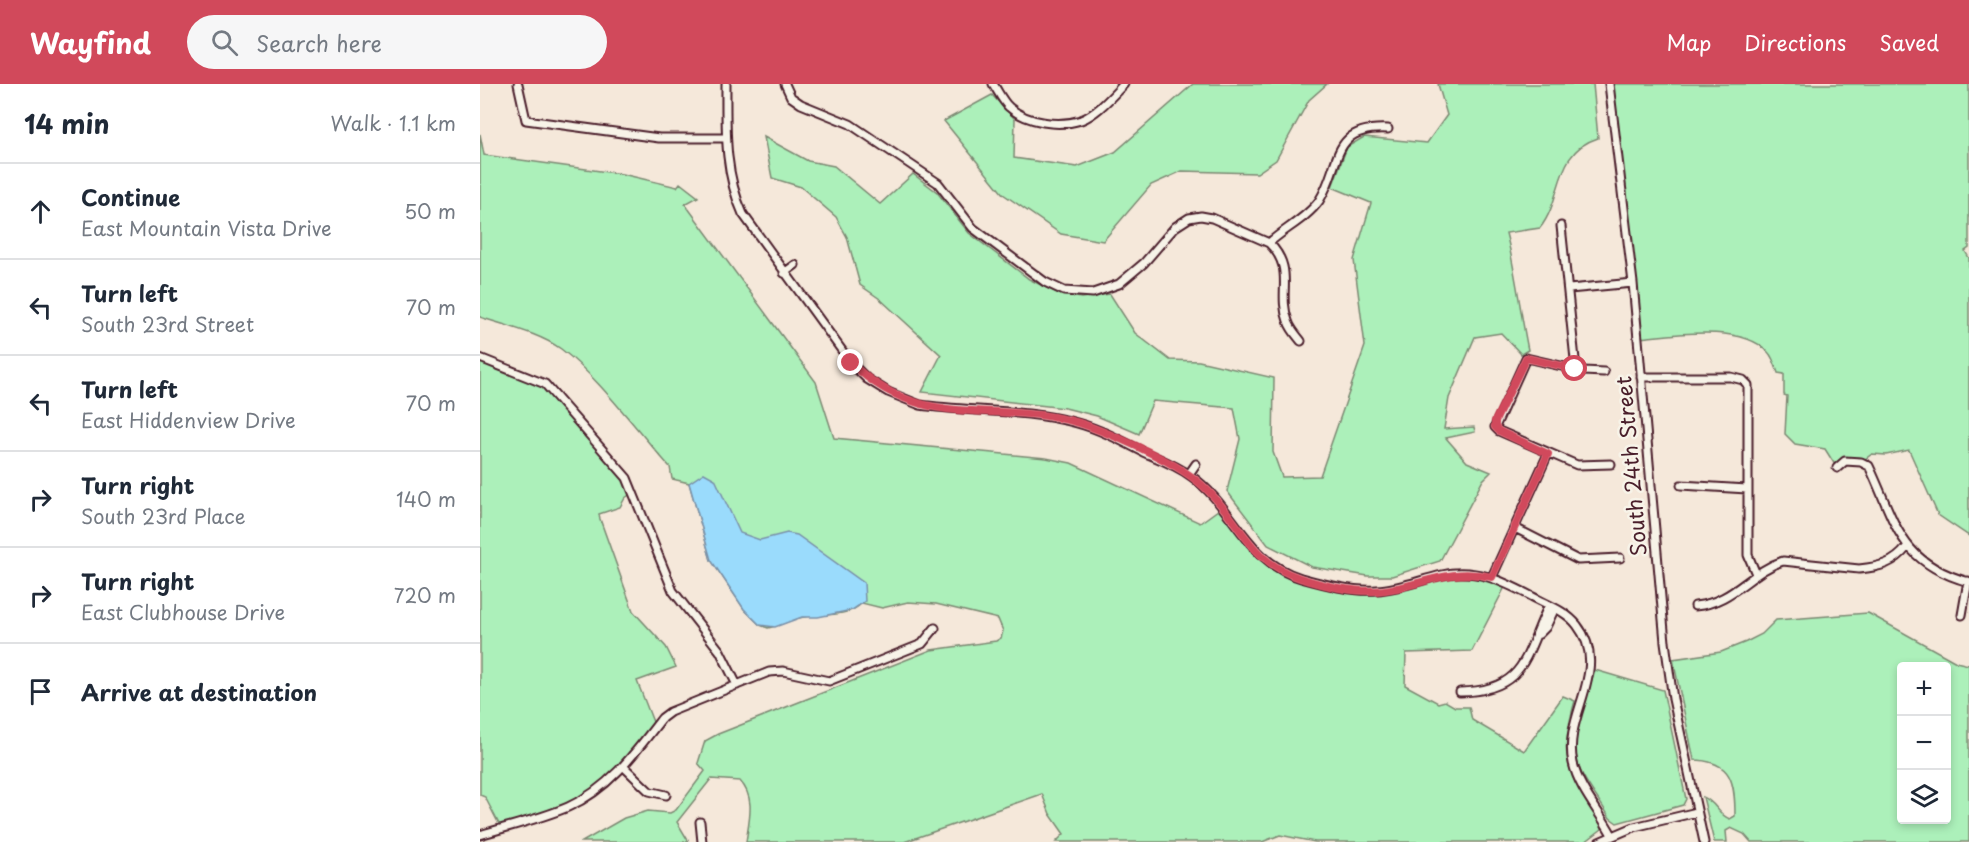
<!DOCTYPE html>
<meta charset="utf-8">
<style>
:root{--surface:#fff;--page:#f6f6f7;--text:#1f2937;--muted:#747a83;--line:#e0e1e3;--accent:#d1495b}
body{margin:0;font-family:"Playpen Sans",sans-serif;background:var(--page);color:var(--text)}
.controls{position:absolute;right:18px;bottom:18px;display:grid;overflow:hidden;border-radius:6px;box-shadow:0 3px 9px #0003}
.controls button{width:54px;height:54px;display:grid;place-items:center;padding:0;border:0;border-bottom:2px solid var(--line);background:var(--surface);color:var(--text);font:30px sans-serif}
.stop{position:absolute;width:18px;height:18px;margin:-14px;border:4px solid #d1495b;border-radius:50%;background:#fff}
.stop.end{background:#d1495b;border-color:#fff;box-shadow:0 2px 6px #0008}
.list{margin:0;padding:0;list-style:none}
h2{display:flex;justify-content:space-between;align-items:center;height:78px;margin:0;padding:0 24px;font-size:26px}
h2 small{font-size:20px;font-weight:400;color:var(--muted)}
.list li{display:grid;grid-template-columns:39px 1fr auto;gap:18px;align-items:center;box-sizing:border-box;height:96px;padding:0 24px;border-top:2px solid var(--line)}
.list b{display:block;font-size:22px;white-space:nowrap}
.list p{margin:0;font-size:20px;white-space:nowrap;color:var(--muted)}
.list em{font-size:20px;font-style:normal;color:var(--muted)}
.icon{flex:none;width:33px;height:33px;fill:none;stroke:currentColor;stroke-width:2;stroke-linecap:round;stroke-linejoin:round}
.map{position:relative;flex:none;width:1489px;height:758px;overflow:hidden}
header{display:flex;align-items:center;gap:36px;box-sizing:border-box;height:84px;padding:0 30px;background:var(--accent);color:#fff}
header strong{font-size:28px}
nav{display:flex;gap:33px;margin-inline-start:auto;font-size:21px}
.search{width:420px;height:54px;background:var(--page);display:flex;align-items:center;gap:15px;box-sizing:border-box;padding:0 21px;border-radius:33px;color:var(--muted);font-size:22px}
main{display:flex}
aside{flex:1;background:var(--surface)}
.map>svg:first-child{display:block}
.green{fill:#acf0ba;stroke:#7b8872;stroke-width:1.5;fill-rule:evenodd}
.water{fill:#9adbfc;stroke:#7a90a8;stroke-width:1.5}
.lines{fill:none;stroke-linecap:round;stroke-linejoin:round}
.minor-casing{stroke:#4a1f2b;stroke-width:11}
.minor{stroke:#f7f3e8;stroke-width:7}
.route{stroke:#d1495b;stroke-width:8}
.labels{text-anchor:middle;stroke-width:5;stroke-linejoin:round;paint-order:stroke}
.street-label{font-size:21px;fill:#4a1f2b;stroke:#f7f3e8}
</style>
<header>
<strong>Wayfind</strong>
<div class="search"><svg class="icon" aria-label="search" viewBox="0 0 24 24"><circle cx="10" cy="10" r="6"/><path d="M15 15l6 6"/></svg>Search here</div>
<nav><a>Map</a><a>Directions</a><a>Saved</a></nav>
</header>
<main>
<aside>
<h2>14 min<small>Walk · 1.1 km</small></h2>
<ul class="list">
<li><svg class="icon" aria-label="ahead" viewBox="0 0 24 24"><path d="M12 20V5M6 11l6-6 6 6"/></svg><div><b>Continue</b><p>East Mountain Vista Drive</p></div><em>50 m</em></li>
<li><svg class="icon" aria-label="left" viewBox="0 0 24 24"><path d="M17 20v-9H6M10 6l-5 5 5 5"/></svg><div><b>Turn left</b><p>South 23rd Street</p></div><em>70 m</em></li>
<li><svg class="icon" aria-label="left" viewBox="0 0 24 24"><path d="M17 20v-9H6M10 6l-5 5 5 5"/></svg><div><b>Turn left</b><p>East Hiddenview Drive</p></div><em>70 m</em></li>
<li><svg class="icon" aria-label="right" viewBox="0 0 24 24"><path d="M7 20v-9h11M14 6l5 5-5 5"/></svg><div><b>Turn right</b><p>South 23rd Place</p></div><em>140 m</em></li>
<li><svg class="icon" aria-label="right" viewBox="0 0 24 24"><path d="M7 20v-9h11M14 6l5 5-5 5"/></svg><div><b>Turn right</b><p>East Clubhouse Drive</p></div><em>720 m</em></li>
<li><svg class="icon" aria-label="arrive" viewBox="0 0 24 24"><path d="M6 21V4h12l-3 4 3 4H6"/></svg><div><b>Arrive at destination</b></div></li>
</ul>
</aside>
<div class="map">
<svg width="1489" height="758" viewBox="0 0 1489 758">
<rect width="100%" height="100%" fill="#f5e8da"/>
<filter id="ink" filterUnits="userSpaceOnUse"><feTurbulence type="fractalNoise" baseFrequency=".0167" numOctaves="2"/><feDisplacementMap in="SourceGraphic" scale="12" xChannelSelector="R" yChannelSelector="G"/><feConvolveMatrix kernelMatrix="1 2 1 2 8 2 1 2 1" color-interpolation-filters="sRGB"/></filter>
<g filter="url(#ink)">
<path class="green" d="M713 0H847L829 16 796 76 777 89 702 87 671 101 623 157 581 150 523 110 464 37 512 11 535 35 534 74 597 83 635 68Z
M958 0H1113L1118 54C1073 68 1084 114 1060 144L1026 149C1036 188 1040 227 1048 266L1041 270 1021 249 995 253 969 314 964 345 994 343 995 348 966 354 987 378 1011 388 1003 396 960 477 912 492H888L832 483 788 461 747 407 760 355 754 324 673 317 659 350 617 332 585 324 442 308 461 271 400 215 380 201 367 153 356 133 321 103 292 94 284 53 328 77 354 82 400 120 433 90 457 108 489 149 549 195 577 209 601 214 630 210 655 249 690 276 719 277 794 294 793 368 802 393 840 392 885 262 874 176 891 119 852 103 867 63 884 53 947 59 967 31Z
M1129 0H1489V164L1485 167 1489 174V452L1458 431 1429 366 1406 371 1392 370 1381 378 1365 377 1357 384 1345 365 1315 360 1305 350 1307 312 1304 311V290L1298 289C1296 283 1293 273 1288 268 1261 239 1193 251 1158 254Z
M0 50 4 71 142 90 197 103 200 99 218 113 205 120 336 298 354 354 566 374 591 379 720 439 738 426 758 445 776 469 821 494 894 507 986 489 1027 499 992 567 926 569 925 601 958 619 965 617 975 623H989L992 636 1044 667 1083 612 1095 617C1083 659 1081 679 1106 717 1112 726 1121 736 1122 745L1105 758H835L800 751 782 758H576L584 750 570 730 562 710 424 758H266C269 736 276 714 260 697L231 695 197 738 209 758H102L144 734 168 727 190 729 196 726 225 687 218 679 225 657 238 650 451 566 516 557 521 554 523 547 518 535 456 520 428 518 402 524 382 519C367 535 338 529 319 534 308 536 299 542 288 544L280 541 264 525 231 476 209 399 192 395 190 383C158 348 118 293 81 265 59 249 26 242 0 233Z
M0 274 59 296 147 394 154 408 145 414 140 423 119 430 120 435 153 527 186 563 196 583 157 597 175 643 149 676 99 718 21 744 5 713 0 711Z
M1388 529 1476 578 1489 581V758H1271L1264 750 1251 744 1246 747 1247 758H1234L1223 713C1236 718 1238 731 1250 735L1255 732C1255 698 1252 677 1214 676L1193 575 1241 568 1266 558 1282 550 1296 536ZM1422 582H1466V736H1422Z
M1115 586 1183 606 1206 715 1203 721 1137 739 1130 734C1121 719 1110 705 1102 690 1085 657 1105 618 1115 586Z"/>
<path class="water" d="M224 389 235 395 260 449 280 456 307 449 317 451 384 499 385 517 372 526 338 533H322L295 543 280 541 264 525 231 476 209 399Z"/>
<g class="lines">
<defs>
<path id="minor" d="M38 0 46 36 179 54H246
M246 0C246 46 244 88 263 130L371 279 387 295 408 308 440 321C491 328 547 325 597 339 620 345 642 357 663 368 679 375 696 381 711 392 754 422 766 478 821 494 843 500 873 508 897 506 919 505 940 496 962 491 996 483 1024 498 1053 513 1068 521 1086 527 1097 541 1132 586 1082 631 1093 679 1099 705 1120 728 1132 751
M305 0 311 13 321 20 370 40 458 99 493 144 565 198 584 207 613 209 639 200 664 179 695 143 709 134 721 132 732 134 789 159
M513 0C518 7 523 18 529 23 547 39 579 43 601 36 617 30 632 12 644 0
M1129 0 1153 199 1185 558 1193 615 1224 758
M1081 142 1096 285
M304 189 315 181
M1089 205 1153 199
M821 257C816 251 810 244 808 237 797 207 816 186 789 159 804 145 827 134 839 117 862 81 849 42 908 45
M0 274 65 300 147 394 193 507 240 567 257 601
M1124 288 1103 287 1046 274 1015 343 1019 347 1097 381 1131 380
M1161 293H1251L1263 296 1268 301V471L1276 490
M1357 384 1365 377 1381 378 1389 382C1416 439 1419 479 1489 498
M709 390 716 380
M1201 401 1267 405
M1035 444 1098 476 1140 474
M1012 493 1068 370
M1215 522C1253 519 1269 488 1303 477L1379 485C1399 483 1414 480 1427 463
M1482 531 1488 497
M1059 550 1066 543 1075 524
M980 608C1047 607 1045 570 1069 521
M143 682 169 707 186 711
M220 738 222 758
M0 751C29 742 60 735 88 723 129 705 156 668 182 634L190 628 289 588 303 587 349 597 442 560 455 544
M1119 758 1154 743 1217 728"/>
</defs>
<use href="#minor" class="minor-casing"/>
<use href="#minor" class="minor"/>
</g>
</g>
<g class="lines" filter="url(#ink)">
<path class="route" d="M371 279C446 353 525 311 611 343 643 355 698 379 723 402 760 434 767 477 820 494 842 501 873 508 896 507 940 504 964 483 1012 493L1068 370 1019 347 1015 343V337L1046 274 1095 285"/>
</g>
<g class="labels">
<g class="street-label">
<text transform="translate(1152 382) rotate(-95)" y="7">South 24th Street</text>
</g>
</g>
</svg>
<div class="controls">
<button>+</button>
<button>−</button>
<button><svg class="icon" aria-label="layers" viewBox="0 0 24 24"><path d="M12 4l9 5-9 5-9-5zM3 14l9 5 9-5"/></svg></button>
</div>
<div class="stop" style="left:1095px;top:285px"></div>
<div class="stop end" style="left:371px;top:279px"></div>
</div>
</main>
